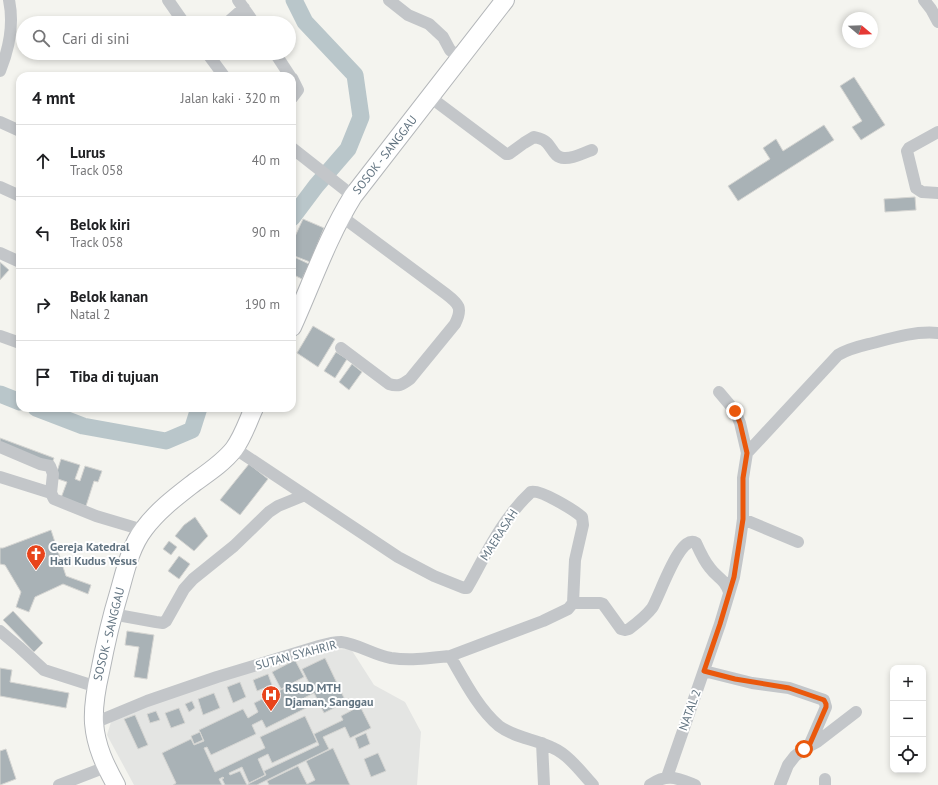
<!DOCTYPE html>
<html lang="id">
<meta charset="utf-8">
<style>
:root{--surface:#fff;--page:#f2f2f2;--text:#202124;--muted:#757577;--line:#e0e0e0}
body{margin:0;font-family:"PT Sans",sans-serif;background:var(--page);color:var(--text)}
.controls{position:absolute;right:12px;bottom:12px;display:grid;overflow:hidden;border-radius:8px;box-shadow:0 2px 6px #0003}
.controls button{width:36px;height:36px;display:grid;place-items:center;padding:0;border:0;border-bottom:1px solid var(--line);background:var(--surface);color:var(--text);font:20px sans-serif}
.compass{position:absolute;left:842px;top:12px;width:36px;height:36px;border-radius:50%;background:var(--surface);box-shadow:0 2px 6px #0003;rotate:109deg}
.stop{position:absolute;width:12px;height:12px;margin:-9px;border:3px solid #ea580c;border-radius:50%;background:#fff}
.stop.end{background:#ea580c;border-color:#fff;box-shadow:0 1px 4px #0008}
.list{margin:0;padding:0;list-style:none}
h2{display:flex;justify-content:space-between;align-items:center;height:52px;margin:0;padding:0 16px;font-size:17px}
h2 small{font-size:13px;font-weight:400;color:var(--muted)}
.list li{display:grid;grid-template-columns:26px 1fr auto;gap:12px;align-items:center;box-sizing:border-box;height:72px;padding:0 16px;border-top:1px solid var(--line)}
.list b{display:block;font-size:15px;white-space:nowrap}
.list p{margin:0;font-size:13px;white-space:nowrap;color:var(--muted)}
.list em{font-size:13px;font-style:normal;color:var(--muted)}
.icon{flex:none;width:22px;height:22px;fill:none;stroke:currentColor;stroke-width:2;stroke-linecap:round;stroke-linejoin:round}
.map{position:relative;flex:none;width:938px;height:785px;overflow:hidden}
.search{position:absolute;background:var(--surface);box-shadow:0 2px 6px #0003;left:16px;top:16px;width:280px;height:44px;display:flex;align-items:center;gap:10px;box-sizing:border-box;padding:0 14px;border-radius:22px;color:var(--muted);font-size:15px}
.panel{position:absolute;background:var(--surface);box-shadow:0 2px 6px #0003;left:16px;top:72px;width:280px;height:340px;border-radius:12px}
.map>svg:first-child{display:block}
.built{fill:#e4e5e3}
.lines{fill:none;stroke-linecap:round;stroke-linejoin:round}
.river{stroke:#b9c6ca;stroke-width:17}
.building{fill:#a9b2b6;stroke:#d5d5d2}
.highway-casing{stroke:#b3b6b9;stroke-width:20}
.minor{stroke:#c3c6c9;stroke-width:12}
.highway{stroke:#fff;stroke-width:18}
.route{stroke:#ea580c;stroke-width:5}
.labels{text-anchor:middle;stroke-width:4;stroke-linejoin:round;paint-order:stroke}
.street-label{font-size:12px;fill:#627481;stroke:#fff}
.poi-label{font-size:12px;font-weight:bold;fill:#627481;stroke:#fff;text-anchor:start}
</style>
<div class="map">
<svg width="938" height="785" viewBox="0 0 938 785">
<rect width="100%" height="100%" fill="#f4f4ef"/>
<path class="built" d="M351 649 374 685 405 702 421 732 417 785H134L107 735 111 722 158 699 322 650Z"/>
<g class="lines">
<path class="river" d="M292 218 316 186 348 149 361 117 355 75 305 22 294 0
M0 394 20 402
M36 408 83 426 166 441 192 430 199 408"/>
</g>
<path class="building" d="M854 77 885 125 861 140 852 127 862 121 840 86Z
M824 125 834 140 738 201 728 186 770 159 763 148 776 139 783 151Z
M915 197 916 210 885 212 884 199Z
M303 219 324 228 310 262 292 255V243Z
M292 256 309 264 302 279 292 274Z
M0 262 9 270 0 280Z
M313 326 335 339 318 367 297 353Z
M336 352 347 359 335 378 324 371Z
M352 364 362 372 349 390 339 382Z
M0 438 54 458 51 466 0 447Z
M61 459 80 465 75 479 80 481 85 466 102 471 98 482 94 481 86 506 61 498 67 482 55 478Z
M249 464 268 479 240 515 220 500Z
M195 517 208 536 194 551 175 536 184 525Z
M51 530 66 576 91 585 88 594 63 584 35 597 29 612 16 607 21 592 5 565 0 564V548H3Z
M169 541 177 547 171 555 163 549Z
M179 556 190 564 179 579 168 571Z
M13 611 43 643 34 652 3 620Z
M127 631 154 635 147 679 134 677 139 647 125 645Z
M325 658 346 702 324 713 314 693 304 698 308 707 266 728 262 720 252 725 256 734 211 755 207 747 204 748 215 772 265 748 260 737 305 716 317 742 272 763 268 754 258 759 265 775 249 783 242 767 229 773 230 775 240 771 247 785H225L222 779 224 778 223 777 219 779 222 785H173L176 783 162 753 191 739 194 745 204 741 199 730 243 709 248 718 258 712 254 703 297 682 301 691 311 687 302 669Z
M295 660 304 677 281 689 272 672Z
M0 668 12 670 10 682 69 693 66 708 0 696Z
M268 674 272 685 257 691 253 680Z
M240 682 246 697 233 703 227 687Z
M214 693 220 708 203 715 198 699Z
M192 701 195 708 189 712 185 704Z
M360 706 371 728 350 738 345 727 323 737 329 749 257 785H248V784L266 775 264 771 319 745 314 734 343 720 341 716Z
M179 708 185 723 171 728 165 713Z
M156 711 160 720 150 723 147 714Z
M135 715 148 745 138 749 124 719Z
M200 732 203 740 194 744 191 736Z
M366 733 370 744 359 749 355 738Z
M333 748 350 785H269L267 781 298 766 307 784 315 780 306 761Z
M6 749 16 779 0 785V751Z
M378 753 386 771 371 777 364 759Z"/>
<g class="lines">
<defs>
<path id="highway" d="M292 327C312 283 327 238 353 196L505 0
M116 785C105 765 96 747 94 723 93 706 96 689 100 672 105 646 111 619 119 593 125 572 130 547 144 529 158 510 177 496 195 482 209 472 224 462 234 449 243 437 248 421 254 408"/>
</defs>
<use href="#highway" class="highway-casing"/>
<path class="minor" d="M168 0 184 23
M238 0 254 23
M389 0 408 15 429 24 443 37 450 50 460 58
M924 0 931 9 938 22
M227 23 244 8
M207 53 224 76
M275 53 290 76
M0 71C9 49 14 24 9 0
M292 78 298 90 292 98
M430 97 506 154H509L524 143 534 137C538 138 543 139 546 142 552 147 554 158 564 158 573 159 583 153 592 150
M0 122 20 131
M938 132 909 148 907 151 916 188 922 192 938 193
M292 148 353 196
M0 187 20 196
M341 216 446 294C459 304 463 308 455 324L410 379C402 385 398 387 389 384L341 348
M0 253 20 262
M0 336 20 343
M0 447 40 464 50 466 53 474 51 493 54 499 96 516 143 530
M234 448 398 557 434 576 464 588H467L471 581C488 550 504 517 531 492 540 489 574 510 582 517L583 525 575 560 573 603 568 609 543 621 450 656
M747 453 838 355C850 348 861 346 873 343 895 337 916 331 938 333
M0 477 51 493
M743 519 798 542
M573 603H600L603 604 621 629 625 630 629 629C637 623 646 616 652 608 659 598 680 532 696 543 700 552 704 561 710 568 718 579 724 578 729 592
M112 614 156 622 163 623 166 621 184 589 193 579 234 546 269 512 278 506 305 495
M0 631 19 647 44 670 97 687
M704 671 752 683 789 688 824 700 826 707 809 746
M94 723 147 701 217 677 319 646C326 644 333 642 341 642 358 644 374 655 391 658 411 661 431 658 450 656 464 680 478 708 499 726 515 738 536 739 553 748 569 755 581 772 593 785
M542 743 544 785
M667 777 720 624 734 577 740 541 743 519V478L747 453 740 423 735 411 719 392
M825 779V785
M59 785 106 767
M650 785C667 773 677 778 695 785
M780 785 788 765 795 756 804 749 817 742 856 712"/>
<use href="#highway" class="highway"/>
</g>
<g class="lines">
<path class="route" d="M735 411 740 423 747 453 743 478V519L734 577 720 624 704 671 735 679 789 688 824 700 826 704V707L809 746 804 749"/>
</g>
<defs>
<symbol id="church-pin" viewBox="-11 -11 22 30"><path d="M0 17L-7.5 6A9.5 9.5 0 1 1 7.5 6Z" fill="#e8441b" stroke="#fff"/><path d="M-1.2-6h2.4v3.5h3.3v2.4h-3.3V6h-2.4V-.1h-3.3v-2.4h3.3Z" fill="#fff"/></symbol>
<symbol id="hospital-pin" viewBox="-11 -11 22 30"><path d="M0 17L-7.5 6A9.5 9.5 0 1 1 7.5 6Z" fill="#e8441b" stroke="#fff"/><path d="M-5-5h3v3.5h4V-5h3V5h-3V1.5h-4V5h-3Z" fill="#fff"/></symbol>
</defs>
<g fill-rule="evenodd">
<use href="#church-pin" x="25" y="543" width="22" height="30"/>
<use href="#hospital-pin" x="260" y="684" width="22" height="30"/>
</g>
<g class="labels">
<g class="street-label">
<text transform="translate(385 155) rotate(-52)" y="4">SOSOK - SANGGAU</text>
<text transform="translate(499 535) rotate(-57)" y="4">MAERASAH</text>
<text transform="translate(109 634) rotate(-76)" y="4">SOSOK - SANGGAU</text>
<text transform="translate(296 655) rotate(-15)" y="4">SUTAN SYAHRIR</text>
<text transform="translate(690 710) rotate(-70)" y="4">NATAL 2</text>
</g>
<g class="poi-label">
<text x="50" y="551">Gereja Katedral<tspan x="50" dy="14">Hati Kudus Yesus</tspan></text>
<text x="285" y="692">RSUD MTH<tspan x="285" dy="14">Djaman, Sanggau</tspan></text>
</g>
</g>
</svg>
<div class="controls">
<button>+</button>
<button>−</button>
<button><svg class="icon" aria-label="locate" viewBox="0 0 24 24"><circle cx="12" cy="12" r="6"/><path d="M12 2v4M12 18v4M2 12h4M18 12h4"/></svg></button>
</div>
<svg class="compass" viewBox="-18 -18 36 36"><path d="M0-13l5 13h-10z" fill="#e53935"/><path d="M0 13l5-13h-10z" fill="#757577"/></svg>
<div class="stop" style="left:804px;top:749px"></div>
<div class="stop end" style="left:735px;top:411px"></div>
<div class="search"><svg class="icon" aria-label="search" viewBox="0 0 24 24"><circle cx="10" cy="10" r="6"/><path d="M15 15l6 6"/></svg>Cari di sini</div>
<section class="panel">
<h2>4 mnt<small>Jalan kaki · 320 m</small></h2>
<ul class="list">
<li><svg class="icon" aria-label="ahead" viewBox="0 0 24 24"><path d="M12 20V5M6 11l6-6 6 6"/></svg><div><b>Lurus</b><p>Track 058</p></div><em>40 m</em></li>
<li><svg class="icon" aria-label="left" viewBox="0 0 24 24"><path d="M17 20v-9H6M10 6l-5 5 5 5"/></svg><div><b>Belok kiri</b><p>Track 058</p></div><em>90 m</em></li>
<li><svg class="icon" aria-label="right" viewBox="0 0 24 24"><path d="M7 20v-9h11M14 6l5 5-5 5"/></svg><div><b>Belok kanan</b><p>Natal 2</p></div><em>190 m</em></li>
<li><svg class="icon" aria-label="arrive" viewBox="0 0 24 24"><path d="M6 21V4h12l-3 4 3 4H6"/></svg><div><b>Tiba di tujuan</b></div></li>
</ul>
</section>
</div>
